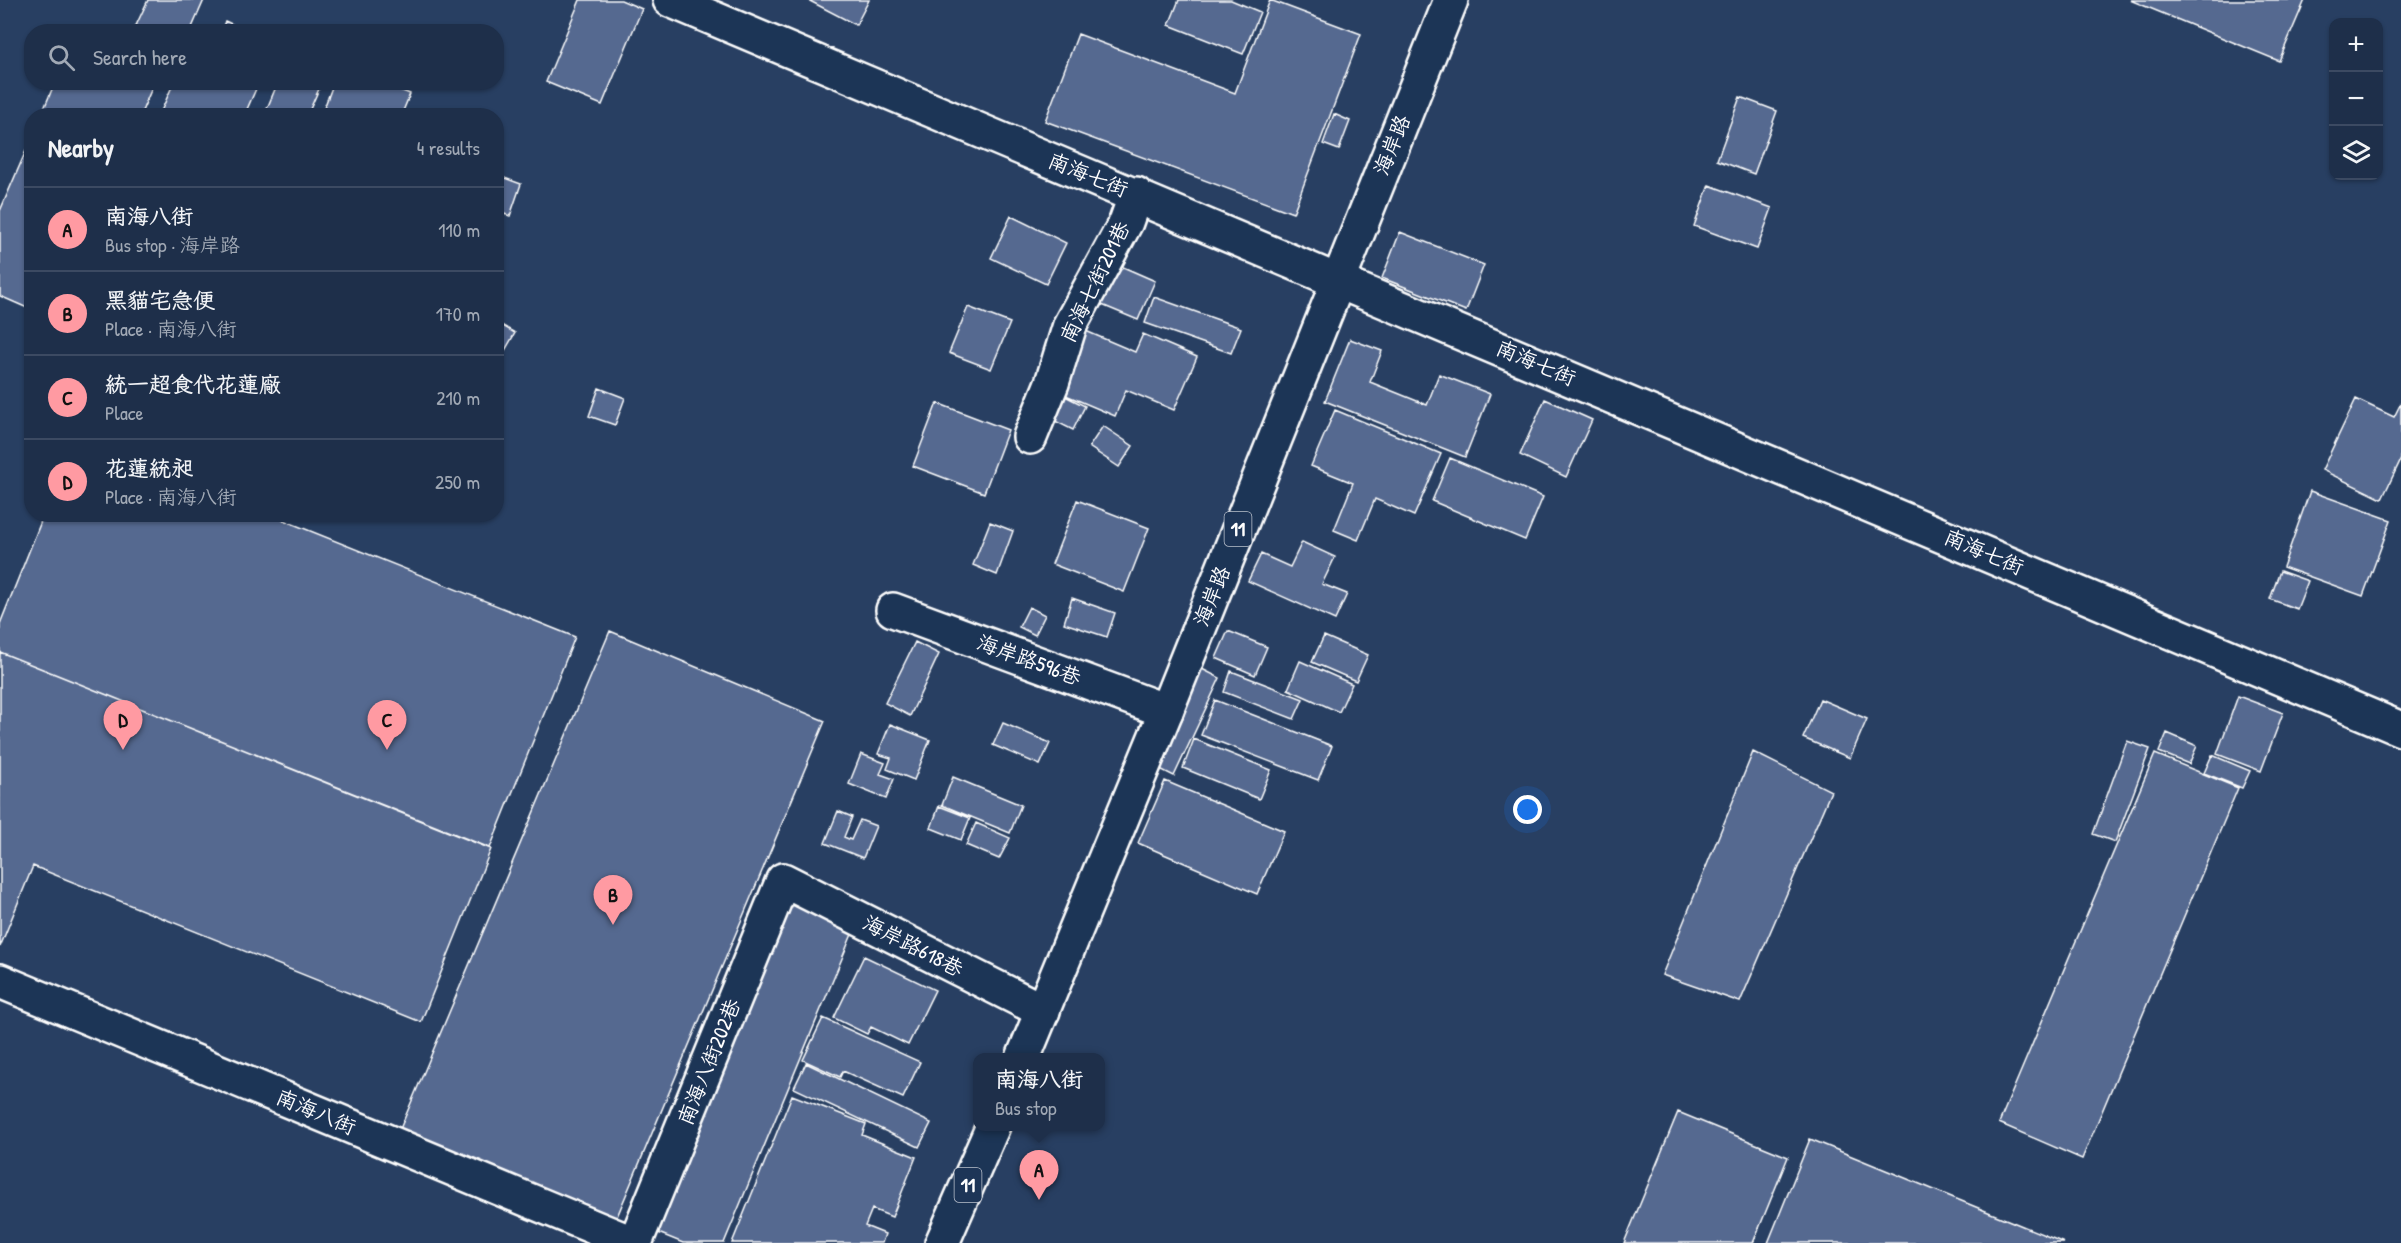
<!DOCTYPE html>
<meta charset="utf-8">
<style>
:root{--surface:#1e2f4a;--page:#2b3b54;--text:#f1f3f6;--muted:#a1a9b5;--line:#3c4a62;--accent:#ff9aa2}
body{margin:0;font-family:"Patrick Hand","LXGW WenKai TC",sans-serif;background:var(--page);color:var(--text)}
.controls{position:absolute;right:18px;top:18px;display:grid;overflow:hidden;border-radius:12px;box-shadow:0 2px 4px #0004}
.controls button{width:54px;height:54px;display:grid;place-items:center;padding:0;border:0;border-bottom:2px solid var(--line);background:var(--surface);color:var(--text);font:30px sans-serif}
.you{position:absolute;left:1528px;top:810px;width:21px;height:21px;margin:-15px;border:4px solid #fff;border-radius:50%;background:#1a73e8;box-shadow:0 0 0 9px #1a73e833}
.badge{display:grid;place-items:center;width:39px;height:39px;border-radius:50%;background:var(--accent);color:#111;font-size:20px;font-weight:700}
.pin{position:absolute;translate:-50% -50px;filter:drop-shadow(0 2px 3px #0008)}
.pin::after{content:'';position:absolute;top:32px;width:21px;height:18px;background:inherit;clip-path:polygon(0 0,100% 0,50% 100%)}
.popup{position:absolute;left:973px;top:1053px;width:132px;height:78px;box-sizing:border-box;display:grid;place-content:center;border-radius:12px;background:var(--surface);filter:drop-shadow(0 2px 4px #0005);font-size:20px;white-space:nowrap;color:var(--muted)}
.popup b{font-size:22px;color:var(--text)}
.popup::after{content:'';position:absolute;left:50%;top:100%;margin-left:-12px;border:12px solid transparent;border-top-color:var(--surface)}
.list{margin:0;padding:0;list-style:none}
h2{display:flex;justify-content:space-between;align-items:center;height:78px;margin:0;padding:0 24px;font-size:26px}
h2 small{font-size:20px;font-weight:400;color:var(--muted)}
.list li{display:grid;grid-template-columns:39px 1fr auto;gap:18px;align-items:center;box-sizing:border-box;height:84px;padding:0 24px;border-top:2px solid var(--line)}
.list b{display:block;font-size:22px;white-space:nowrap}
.list p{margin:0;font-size:20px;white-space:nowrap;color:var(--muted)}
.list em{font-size:20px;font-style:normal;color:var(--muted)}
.icon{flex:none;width:33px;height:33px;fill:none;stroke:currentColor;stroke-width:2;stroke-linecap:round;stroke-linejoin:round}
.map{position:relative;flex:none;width:2401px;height:1243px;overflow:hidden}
.search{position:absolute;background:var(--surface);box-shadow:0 2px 4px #0004;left:24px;top:24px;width:480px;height:66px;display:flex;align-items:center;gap:15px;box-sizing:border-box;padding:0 21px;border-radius:24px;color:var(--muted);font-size:22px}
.panel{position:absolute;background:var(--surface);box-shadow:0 2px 4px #0004;left:24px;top:108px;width:480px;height:414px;border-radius:24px}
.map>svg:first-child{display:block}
.building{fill:#556990;stroke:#fff;stroke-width:1.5}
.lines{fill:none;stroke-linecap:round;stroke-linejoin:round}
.minor-casing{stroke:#fff;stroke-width:38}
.major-casing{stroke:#fff;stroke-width:38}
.minor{stroke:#1d3557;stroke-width:33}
.major{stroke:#1d3557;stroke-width:33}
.labels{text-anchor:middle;stroke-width:5;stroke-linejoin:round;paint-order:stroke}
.shield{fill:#1d3557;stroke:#bbc2cd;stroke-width:1.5}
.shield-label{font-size:20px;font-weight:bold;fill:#fff}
.street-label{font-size:21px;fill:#fff;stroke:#1d3557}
</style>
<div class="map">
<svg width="2401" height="1243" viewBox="0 0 2401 1243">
<rect width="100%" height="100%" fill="#283f62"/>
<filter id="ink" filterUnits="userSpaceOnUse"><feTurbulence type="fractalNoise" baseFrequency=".0167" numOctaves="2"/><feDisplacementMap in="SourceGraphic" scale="12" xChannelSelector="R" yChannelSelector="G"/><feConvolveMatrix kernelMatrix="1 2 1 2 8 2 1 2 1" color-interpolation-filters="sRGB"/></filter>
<g filter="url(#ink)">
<path class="building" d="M148 0H204L190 32H133Z
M580 0H621L642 9 602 105 546 82Z
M808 0H869L856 25Z
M1179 0H1231L1260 12 1243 54 1169 25Z
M1270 0 1361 34 1293 213 1045 121 1078 34 1235 93Z
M2130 0H2305L2279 61Z
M225 21 249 32H221Z
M55 82H154V83L140 116H41Z
M174 82H259L244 116H159Z
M278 82H322L307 116H264Z
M334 82H380L410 94 401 116H321Z
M1740 97 1777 111 1754 174 1717 160Z
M1334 114 1350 121 1339 150 1323 144Z
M32 137V310L0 296V211Z
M496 175 521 184 510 216 496 211Z
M1709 185 1772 208 1757 249 1694 226Z
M1011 216 1066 243 1046 284 991 258Z
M1400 232 1484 265 1466 311 1382 278Z
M1107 260 1155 281 1138 320 1090 300Z
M1154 297 1241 328 1231 353 1145 323Z
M968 307 1010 323 991 369 949 353Z
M496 322 515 333 500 359 496 357Z
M1081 329 1135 352 1143 334 1197 357 1174 410 1126 390 1115 416 1054 390Z
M1350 339 1382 351 1370 382 1427 405 1439 374 1490 394 1465 457 1325 401Z
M599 388 625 398 615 425 589 416Z
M1057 392 1085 406 1073 430 1045 416Z
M1545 399 1592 420 1566 477 1520 455Z
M2356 399 2394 417 2401 403V459L2382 499 2322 470Z
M937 403 1008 430 984 493 913 466Z
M1335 410 1441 454 1414 516 1375 499 1358 540 1334 530 1353 483 1311 466Z
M1103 426 1133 446 1119 467 1089 447Z
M1450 458 1543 497 1525 540 1432 501Z
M2310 491 2391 520 2363 596 2283 567Z
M1077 500 1149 528 1124 592 1052 564Z
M44 514H268L575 637 490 848 0 652V624Z
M990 522 1013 531 997 575 973 565Z
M1302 542 1335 557 1322 584 1347 594 1335 620 1248 581 1261 554 1290 567Z
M2280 571 2308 581 2297 609 2270 599Z
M1072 598 1115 613 1107 637 1064 623Z
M1029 607 1045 615 1035 635 1019 627Z
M610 631 825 721 616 1219 400 1129Z
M1228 631 1267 647 1255 675 1216 658Z
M1324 636 1368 655 1356 681 1312 662Z
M915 642 939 654 910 716 885 703Z
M0 652 491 849 421 1022 33 866 0 947Z
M1300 661 1352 684 1339 712 1288 689Z
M1202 669 1220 678 1174 776 1156 767Z
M1231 671 1303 699 1294 719 1224 692Z
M2238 696 2283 713 2261 771 2217 754Z
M1820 699 1867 719 1850 758 1803 738Z
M1215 700 1332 746 1318 780 1201 735Z
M1003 723 1050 743 1040 765 993 745Z
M890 724 930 740 914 780 887 769 891 758 878 754Z
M2167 733 2197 746 2189 764 2159 752Z
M1194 739 1271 770 1259 799 1183 768Z
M2127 741 2150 749 2115 842 2093 834Z
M1753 752 1831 791 1740 1002 1662 975Z
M861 754 885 763 880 774 894 779 886 799 849 784Z
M2155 754 2238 788 2082 1159 1999 1123Z
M2212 755 2250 771 2242 788 2204 773Z
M953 777 1021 805 1010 833 942 805Z
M1165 781 1284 831 1257 894 1138 843Z
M939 806 970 818 961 840 931 828Z
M838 811 852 817 844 837 851 840 860 820 876 826 863 858 825 843Z
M976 823 1010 838 999 859 966 845Z
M788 900 855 927 724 1243H683L651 1230Z
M864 956 935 990 908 1045 871 1027 867 1034 834 1018Z
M823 1018 920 1062 903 1098 843 1071 840 1077 803 1060Z
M806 1063 931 1123 919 1147 794 1088Z
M792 1095 866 1124 862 1135 916 1157 892 1217 872 1209 865 1226 885 1234 882 1243H732Z
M1678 1112 1788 1157 1753 1243H1624Z
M1810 1139 2064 1243H1768Z"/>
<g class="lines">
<defs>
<path id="minor" d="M670 0 2401 729
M1030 437 1052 383 1070 325 1126 222 1136 194
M893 610 1166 711
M0 981 632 1243
M635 1243 783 880 1043 1011"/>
<path id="major" d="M1023 1058 1166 711 1451 0
M942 1243 993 1126"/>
</defs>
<use href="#minor" class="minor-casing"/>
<use href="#major" class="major-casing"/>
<use href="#minor" class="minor"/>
<use href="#major" class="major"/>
</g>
</g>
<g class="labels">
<g class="shield">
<rect x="1224.5" y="512" width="27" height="34" rx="4.5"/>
<rect x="954.5" y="1168" width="27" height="34" rx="4.5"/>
</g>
<g class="shield-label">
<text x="1238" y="536">11</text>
<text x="968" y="1192">11</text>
</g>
<g class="street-label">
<text transform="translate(1392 145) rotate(-68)" y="7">海岸路</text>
<text transform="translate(1088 175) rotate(22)" y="7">南海七街</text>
<text transform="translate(1095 282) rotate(-64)" y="7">南海七街201巷</text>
<text transform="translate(1536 363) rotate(23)" y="7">南海七街</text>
<text transform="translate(1984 552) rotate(23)" y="7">南海七街</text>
<text transform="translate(1212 596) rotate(-68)" y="7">海岸路</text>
<text transform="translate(1029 660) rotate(20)" y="7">海岸路596巷</text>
<text transform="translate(913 946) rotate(27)" y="7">海岸路618巷</text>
<text transform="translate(709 1062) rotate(-68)" y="7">南海八街202巷</text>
<text transform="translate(316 1112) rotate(23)" y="7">南海八街</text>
</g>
</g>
</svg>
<div class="controls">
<button>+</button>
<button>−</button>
<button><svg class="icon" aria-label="layers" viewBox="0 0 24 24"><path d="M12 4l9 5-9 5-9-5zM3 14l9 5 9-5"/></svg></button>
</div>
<div class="you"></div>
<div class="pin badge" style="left:1039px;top:1200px">A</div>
<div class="popup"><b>南海八街</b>Bus stop</div>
<div class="pin badge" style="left:613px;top:925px">B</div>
<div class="pin badge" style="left:387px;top:750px">C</div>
<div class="pin badge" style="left:123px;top:750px">D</div>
<div class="search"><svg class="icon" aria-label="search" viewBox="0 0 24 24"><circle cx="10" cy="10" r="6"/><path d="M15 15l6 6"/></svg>Search here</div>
<section class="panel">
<h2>Nearby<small>4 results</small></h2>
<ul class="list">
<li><span class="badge">A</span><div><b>南海八街</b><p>Bus stop · 海岸路</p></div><em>110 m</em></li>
<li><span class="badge">B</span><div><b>黑貓宅急便</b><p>Place · 南海八街</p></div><em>170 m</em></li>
<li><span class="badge">C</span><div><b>統一超食代花蓮廠</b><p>Place</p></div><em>210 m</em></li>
<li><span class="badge">D</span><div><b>花蓮統昶</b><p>Place · 南海八街</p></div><em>250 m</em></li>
</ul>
</section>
</div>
